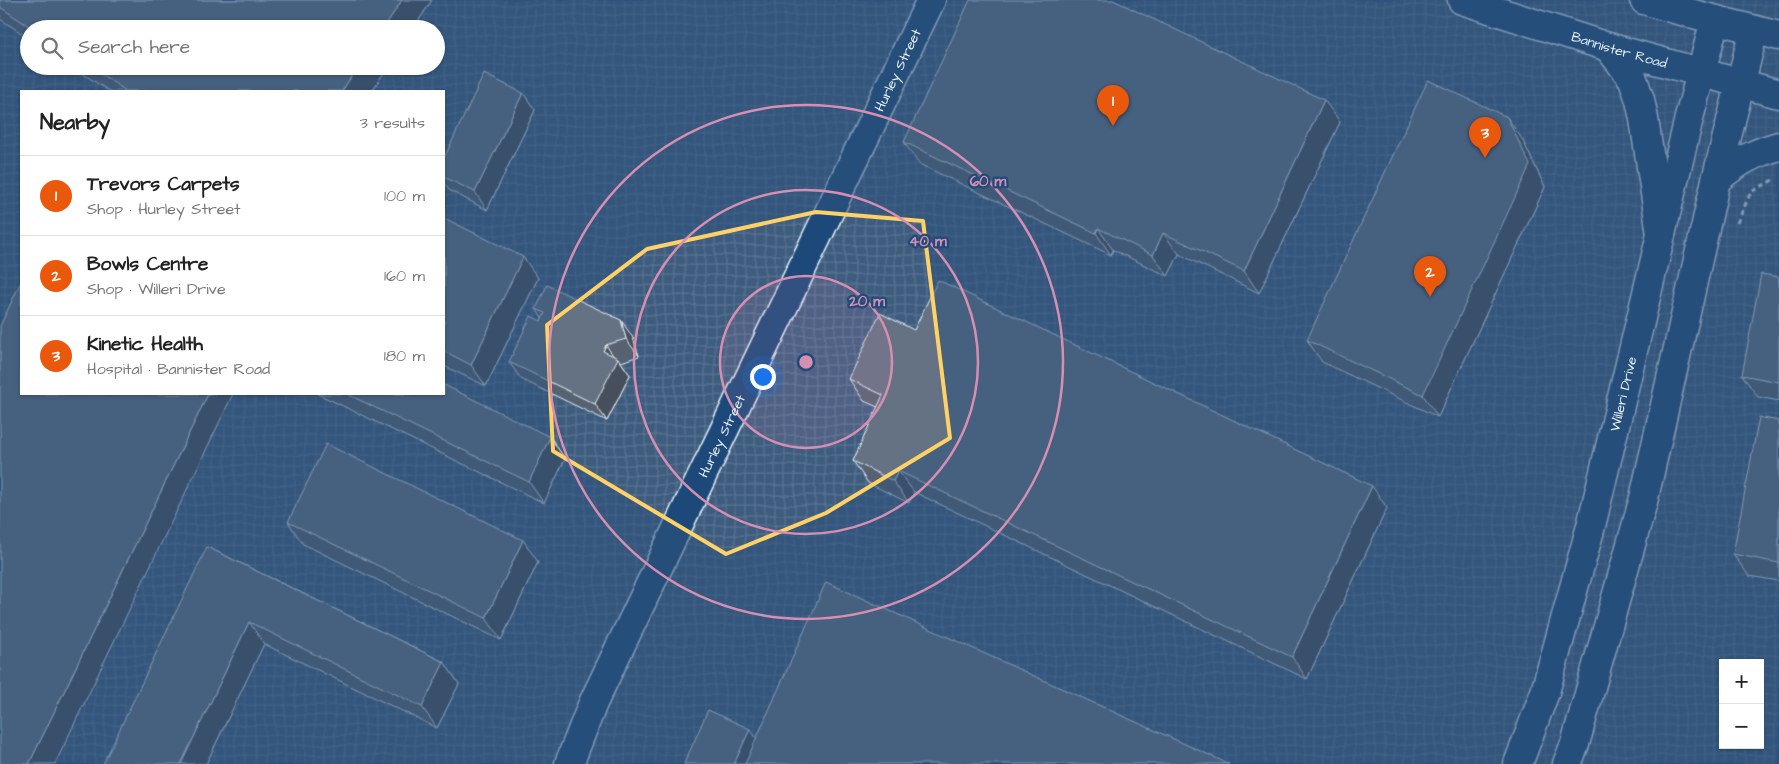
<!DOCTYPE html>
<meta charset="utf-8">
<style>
:root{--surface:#fff;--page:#f6f6f6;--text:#222;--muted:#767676;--line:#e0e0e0;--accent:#ea580c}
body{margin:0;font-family:"Architects Daughter",sans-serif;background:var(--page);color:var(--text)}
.controls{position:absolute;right:15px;bottom:15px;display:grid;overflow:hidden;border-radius:0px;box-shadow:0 1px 4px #0004}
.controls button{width:45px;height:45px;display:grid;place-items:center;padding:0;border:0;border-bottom:1px solid var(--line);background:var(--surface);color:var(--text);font:25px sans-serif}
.you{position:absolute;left:762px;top:376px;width:18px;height:18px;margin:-12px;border:4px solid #fff;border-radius:50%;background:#1a73e8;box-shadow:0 0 0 8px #1a73e833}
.badge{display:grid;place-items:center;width:32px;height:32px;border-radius:50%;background:var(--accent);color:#fff;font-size:16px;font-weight:700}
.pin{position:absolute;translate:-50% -41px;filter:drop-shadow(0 1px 2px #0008)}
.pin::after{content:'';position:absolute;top:26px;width:18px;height:15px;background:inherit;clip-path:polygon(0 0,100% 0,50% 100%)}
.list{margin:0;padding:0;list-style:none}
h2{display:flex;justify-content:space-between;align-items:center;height:65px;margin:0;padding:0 20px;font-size:21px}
h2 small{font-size:16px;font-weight:400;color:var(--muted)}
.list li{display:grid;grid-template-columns:32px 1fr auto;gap:15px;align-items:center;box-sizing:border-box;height:80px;padding:0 20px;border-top:1px solid var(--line)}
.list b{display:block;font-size:19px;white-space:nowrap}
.list p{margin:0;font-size:16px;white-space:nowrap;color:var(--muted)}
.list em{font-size:16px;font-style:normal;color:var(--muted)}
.icon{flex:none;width:28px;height:28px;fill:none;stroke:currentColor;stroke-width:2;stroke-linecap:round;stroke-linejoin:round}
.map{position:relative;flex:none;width:1779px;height:764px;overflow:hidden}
.search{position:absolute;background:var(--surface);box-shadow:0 1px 4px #0004;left:20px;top:20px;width:425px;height:55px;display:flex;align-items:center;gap:12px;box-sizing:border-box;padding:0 18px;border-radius:28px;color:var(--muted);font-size:19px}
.panel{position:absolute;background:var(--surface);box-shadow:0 1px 4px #0004;left:20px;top:90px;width:425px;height:305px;border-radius:0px}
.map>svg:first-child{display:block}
.industrial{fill:url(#industrial-grid);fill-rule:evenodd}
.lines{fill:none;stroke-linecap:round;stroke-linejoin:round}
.secondary-casing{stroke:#e8f1f8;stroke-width:31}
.primary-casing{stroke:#e8f1f8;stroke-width:31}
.path{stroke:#e8f1f8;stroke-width:3;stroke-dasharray:5 4;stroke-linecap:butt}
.secondary{stroke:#1f4a7a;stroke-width:28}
.primary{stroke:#1f4a7a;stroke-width:28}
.wall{fill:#576272;stroke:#e8f1f8}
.shaded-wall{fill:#47505c;stroke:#e8f1f8}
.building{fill:#657284;stroke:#e8f1f8}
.marked{fill:none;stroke:#ffd166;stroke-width:4;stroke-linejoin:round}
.ring{fill:none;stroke:#d78fb1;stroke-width:2.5}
.labels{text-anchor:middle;stroke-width:4.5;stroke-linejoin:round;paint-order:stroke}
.street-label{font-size:14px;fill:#e8f1f8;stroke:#1f4a7a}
.centre{fill:#d78fb1;stroke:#1f4a7a;stroke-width:2.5}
.ring-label{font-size:15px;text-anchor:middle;font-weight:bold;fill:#d78fb1;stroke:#1f4a7a;stroke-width:4.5;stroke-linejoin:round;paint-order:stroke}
</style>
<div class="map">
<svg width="1779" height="764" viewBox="0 0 1779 764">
<defs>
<pattern id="industrial-grid" width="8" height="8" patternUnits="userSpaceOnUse" patternTransform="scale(1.25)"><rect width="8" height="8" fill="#3e5c7e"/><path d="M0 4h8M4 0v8" fill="none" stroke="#5a7491"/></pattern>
</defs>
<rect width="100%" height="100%" fill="#2d527c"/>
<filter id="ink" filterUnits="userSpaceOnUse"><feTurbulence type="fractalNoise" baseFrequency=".02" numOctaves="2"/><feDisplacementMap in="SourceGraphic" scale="10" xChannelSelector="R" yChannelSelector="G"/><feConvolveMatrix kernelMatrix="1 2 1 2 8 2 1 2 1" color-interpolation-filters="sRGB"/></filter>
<g filter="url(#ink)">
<path class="industrial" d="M0 0H1779V764H0ZM29 29H436V66H29ZM21 91H444V394H21ZM1723 663H1760V745H1723Z"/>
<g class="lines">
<defs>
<g id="secondary">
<path id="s1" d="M569 764 593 703 931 0"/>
<path id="s2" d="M1518 764 1545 692 1591 526 1689 118 1715 20"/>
<path d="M1567 764 1575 744 1644 498 1716 180 1754 30"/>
</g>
<g id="primary">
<path id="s3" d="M1462 0 1608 47 1779 94"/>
<path d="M1644 0 1674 9 1779 36"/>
<path d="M1608 47 1633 79 1640 100 1644 119 1661 234"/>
<path d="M1716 180C1739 161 1751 154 1779 146"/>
</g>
</defs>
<use href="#secondary" class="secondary-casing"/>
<use href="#primary" class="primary-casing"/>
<path class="path" d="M1737 223 1751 192 1773 180"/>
<use href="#secondary" class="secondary"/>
<use href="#primary" class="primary"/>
</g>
<path class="wall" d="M0 0H432L413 29H29V38L0 19Z
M71 66H388L372 91H109Z
M523 93 535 110 487 210 449 190 444 183V158Z
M1340 122 1259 293 1179 254 1168 276 1113 250 1111 255 919 164 904 142Z
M1522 139 1545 187 1438 417 1322 362 1307 340Z
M444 218 538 278 486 386 444 366Z
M1779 277V401L1758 397 1742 375Z
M536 309 633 338 639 356 621 362 630 375 607 421 521 379 509 362 541 321 542 318Z
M914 330 1387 508 1307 679 914 492 909 503 868 483 853 461 878 407 864 401 849 379Z
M318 394H444L550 437 565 459 544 503Z
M1779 421V581L1749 576 1733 554Z
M288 522 538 562 501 640 303 544Z
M207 547 444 662 459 684 437 728 264 644 206 764Z"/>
<path class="shaded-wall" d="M402 0H432L413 29H383Z
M358 66H388L372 91H342Z
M523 93 535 110 487 210 475 192Z
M1324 100 1340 122 1259 293 1244 271Z
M1507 117 1522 139 1545 187 1438 417 1423 395Z
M1098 228 1113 250 1111 255 1096 233Z
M1163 233 1179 254 1168 276 1153 255Z
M523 257 538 278 486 386 471 365Z
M621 320 633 338 639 356 626 339Z
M606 345 616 360 618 358 630 375 607 421 595 404 603 351Z
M208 394H233L55 764H29Z
M550 437 565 459 544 503 529 482Z
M898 471 914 492 909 503 893 481Z
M1372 486 1387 508 1307 679 1292 657Z
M523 540 538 562 501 640 486 618Z
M249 622 264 644 206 764H181Z
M444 662 459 684 437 728 422 707Z
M750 729 765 751 759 764H734Z"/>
<path class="building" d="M0 0H402L383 29H33L0 7Z
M970 0H1113L1324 100 1244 271 1163 233 1153 255 1098 228 1096 233 904 142Z
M89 66H358L342 91H126Z
M484 74 523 93 475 192 444 177V158Z
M1428 80 1507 117 1530 165 1423 395 1307 340Z
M444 218 523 257 471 365 444 351Z
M1761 274 1779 277V382L1742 375Z
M938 280 1372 486 1292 657 898 471 893 481 853 461 883 395 849 379 880 313 914 330Z
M21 282V394H208L29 764H0V326Z
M547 285 621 320 626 339 606 345 603 351 618 358 595 404 509 362 531 316 541 321 545 313 536 309Z
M444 385 550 437 529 482 347 394H444Z
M1759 417 1779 421V563L1733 554Z
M326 444 523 540 486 618 288 522Z
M207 547 444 662 422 707 249 622 181 764H103Z
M826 582 1229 764H745Z
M708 710 750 729 734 764H684Z"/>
</g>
<path d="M0 0H1779V764H0ZM816 212 923 221 950 438 826 513 726 554 553 451 547 325 647 249Z" fill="#2d527c" fill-opacity=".55" fill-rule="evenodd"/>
<path class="marked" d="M816 212 923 221 950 438 826 513 726 554 553 451 547 325 647 249Z"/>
<circle cx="806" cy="362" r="86" fill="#d78fb1" fill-opacity=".12"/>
<g class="ring">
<circle cx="806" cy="362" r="86"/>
<circle cx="806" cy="362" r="172"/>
<circle cx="806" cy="362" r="257"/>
</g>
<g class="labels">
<g class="street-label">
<text dy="5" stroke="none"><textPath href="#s3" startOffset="165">Bannister Road</textPath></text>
<text dy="5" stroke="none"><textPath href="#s1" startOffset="768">Hurley Street</textPath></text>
<text dy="5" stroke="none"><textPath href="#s2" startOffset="385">Willeri Drive</textPath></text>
<text dy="5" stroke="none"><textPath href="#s1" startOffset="362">Hurley Street</textPath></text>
</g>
</g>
<circle cx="806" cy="362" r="8" class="centre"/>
<g class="ring-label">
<text x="988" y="186">60 m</text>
<text x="928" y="246">40 m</text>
<text x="867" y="306">20 m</text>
</g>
</svg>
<div class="controls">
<button>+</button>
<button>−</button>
</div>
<div class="you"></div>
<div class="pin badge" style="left:1113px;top:126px">1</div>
<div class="pin badge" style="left:1430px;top:297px">2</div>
<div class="pin badge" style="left:1485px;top:158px">3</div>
<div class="search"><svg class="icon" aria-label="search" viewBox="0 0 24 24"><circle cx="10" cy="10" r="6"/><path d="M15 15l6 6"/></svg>Search here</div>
<section class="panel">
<h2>Nearby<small>3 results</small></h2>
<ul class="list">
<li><span class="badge">1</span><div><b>Trevors Carpets</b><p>Shop · Hurley Street</p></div><em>100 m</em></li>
<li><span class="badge">2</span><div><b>Bowls Centre</b><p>Shop · Willeri Drive</p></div><em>160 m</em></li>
<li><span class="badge">3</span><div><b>Kinetic Health</b><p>Hospital · Bannister Road</p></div><em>180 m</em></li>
</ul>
</section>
</div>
